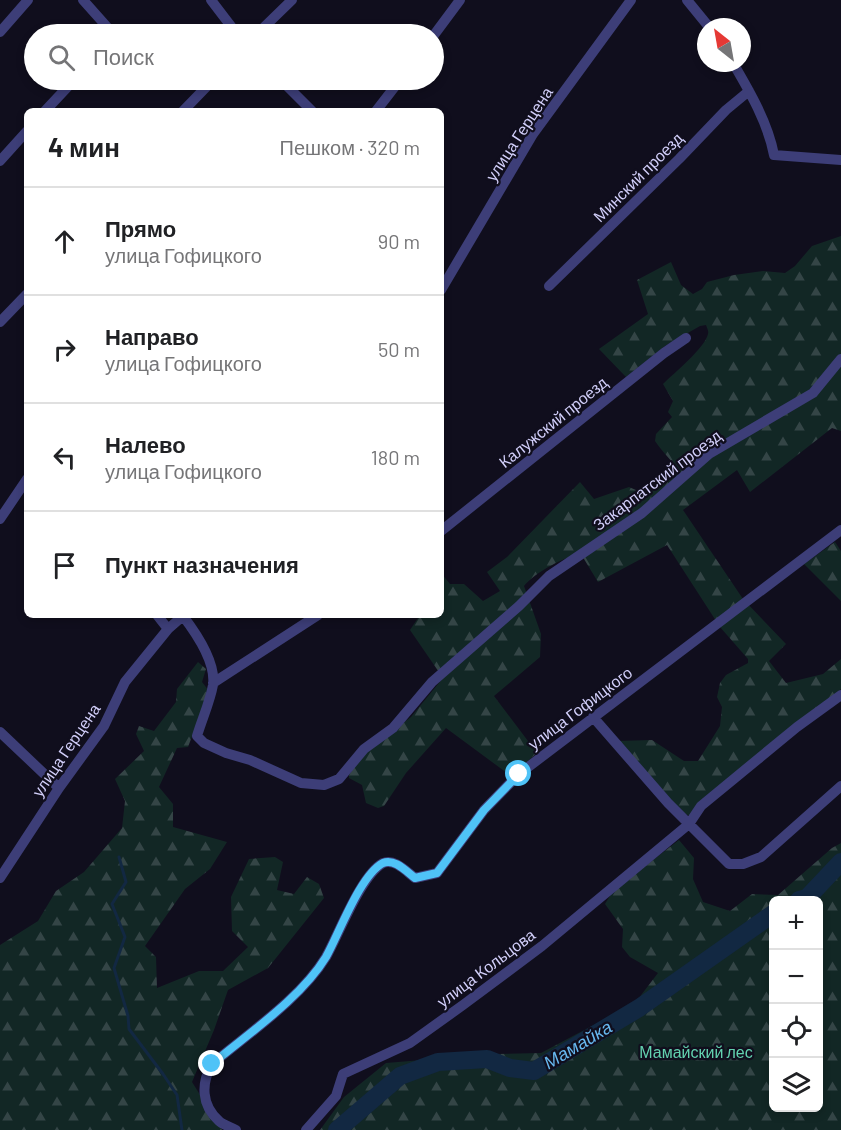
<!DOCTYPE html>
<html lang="ru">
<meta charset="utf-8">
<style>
:root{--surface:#fff;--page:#f6f6f6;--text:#202124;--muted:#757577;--line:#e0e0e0}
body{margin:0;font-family:Barlow,sans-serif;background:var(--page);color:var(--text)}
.controls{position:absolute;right:18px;bottom:18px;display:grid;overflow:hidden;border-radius:9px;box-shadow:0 3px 9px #0003}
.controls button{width:54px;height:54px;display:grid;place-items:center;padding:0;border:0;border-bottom:2px solid var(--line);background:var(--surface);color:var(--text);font:30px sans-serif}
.compass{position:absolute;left:697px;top:18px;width:54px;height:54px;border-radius:50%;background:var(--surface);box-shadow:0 3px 9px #0003;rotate:329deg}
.stop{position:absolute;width:18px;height:18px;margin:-14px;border:4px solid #4fc3f7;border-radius:50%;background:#fff}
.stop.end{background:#4fc3f7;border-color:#fff;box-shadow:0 2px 6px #0008}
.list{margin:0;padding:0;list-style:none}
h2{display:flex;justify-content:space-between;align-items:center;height:78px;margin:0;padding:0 24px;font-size:26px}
h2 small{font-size:20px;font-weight:400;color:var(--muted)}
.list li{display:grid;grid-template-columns:39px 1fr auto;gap:18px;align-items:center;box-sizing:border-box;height:108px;padding:0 24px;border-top:2px solid var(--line)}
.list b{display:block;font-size:22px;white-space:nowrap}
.list p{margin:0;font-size:20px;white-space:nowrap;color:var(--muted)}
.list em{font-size:20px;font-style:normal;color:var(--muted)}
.icon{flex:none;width:33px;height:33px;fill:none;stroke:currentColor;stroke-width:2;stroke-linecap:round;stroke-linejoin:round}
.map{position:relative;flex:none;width:841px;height:1130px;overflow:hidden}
.search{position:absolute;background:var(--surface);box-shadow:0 3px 9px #0003;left:24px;top:24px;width:420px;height:66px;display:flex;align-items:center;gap:15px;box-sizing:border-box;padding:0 21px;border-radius:33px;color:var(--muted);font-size:22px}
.panel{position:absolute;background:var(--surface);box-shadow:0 3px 9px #0003;left:24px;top:108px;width:420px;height:510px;border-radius:9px}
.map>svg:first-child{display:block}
.forest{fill:url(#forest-firs);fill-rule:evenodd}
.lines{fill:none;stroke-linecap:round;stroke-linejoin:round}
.stream{stroke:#122842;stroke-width:3}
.river{stroke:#122842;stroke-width:18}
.minor{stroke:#3d3e78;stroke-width:10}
.route{stroke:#4fc3f7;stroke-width:8}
.labels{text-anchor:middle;stroke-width:4.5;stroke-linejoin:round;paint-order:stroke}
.street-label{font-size:16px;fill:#d2cffa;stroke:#100e1d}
.park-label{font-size:16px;fill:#63d2b0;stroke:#100e1d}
.water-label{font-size:18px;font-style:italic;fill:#67b8f0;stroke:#100e1d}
</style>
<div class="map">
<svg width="841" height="1130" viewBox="0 0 841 1130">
<defs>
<pattern id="forest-firs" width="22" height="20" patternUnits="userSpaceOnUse" patternTransform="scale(1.5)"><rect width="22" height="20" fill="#122725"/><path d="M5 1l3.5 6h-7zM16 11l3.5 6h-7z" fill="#344546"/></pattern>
</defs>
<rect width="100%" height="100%" fill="#100e1d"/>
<path class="forest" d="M841 236V431L832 428 750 492 737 470 683 510 743 599 786 644 769 661 786 683 823 674 841 659V689L734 777 690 816 677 810 617 741 652 740 684 761H698L720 726 722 707 717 697 720 683 726 675 748 663V659L720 627 667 545 598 582 584 559V554C568 554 534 573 524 586L541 634 540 657 494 696 537 753 511 776 446 728 406 773 384 806 378 808 366 803 362 785 349 778V775L364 752 411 717 443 678 410 630 420 615H441V573L450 584H464L483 601 500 591 487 572 507 557 580 482 594 499 629 487 645 494 679 472C672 460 663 453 655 441L656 434 672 417 668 412 673 401 663 384C673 374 705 348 708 334 709 331 707 328 706 325L700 326 665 346 626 377 599 349 648 314 637 280 671 262 681 285 693 294 702 289 707 282 734 275 763 271 785 273 795 266 812 246Z
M835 542 841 551V601L804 564Z
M198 662 206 669 202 682 209 691 188 747 177 748 159 787 173 804V827L227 842 210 869 185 889 145 946 156 957 157 988 199 971H223L248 947 232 931 231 897 249 859 275 857 283 862 277 890 294 894 307 877 319 884 324 898 268 968 228 990 214 1030 192 1082 222 1130H0V945L38 921 56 891 84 872 122 828 125 801 115 779 144 751 136 734 139 726 154 731 176 702 177 689Z
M679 840 694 858 693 879 703 902 730 911 752 894 778 895 832 848 841 843V1130H320L344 1097 386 1063 496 1054 541 1053 635 1003 658 973 630 957 622 947 623 929 605 904 613 891ZM774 900H818V1108H774Z"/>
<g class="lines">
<path class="stream" d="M119 857 126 882 112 904 125 937 114 968 128 1016 129 1029 163 1074 177 1095 182 1130"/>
<path class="river" d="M799 900 807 898 841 862
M337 1130 400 1076 438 1062 487 1059 510 1068 534 1071 639 1008 774 913"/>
<path class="minor" d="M83 0 108 28V34
M211 0 237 34
M687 0 709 27
M0 32 28 0
M257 34 292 0
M434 35 460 0
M733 63C750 92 768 123 774 155L841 160
M281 80 312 111
M45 111 74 80
M183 111 213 80
M376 111 400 80
M0 161 27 131
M549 286 679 159 726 110 749 91
M441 290 533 134 631 0
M0 322 27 294
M0 519 27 479
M441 531 664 353 686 338
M157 615 168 629
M183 616C196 633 216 663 213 685 210 702 202 719 197 736L204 743 226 753 250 760 301 783 324 785 339 779 364 749 393 728 432 682 519 606 549 576 642 513 709 454 813 393 841 359
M213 683 318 615
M593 717 668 803 729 864H743L761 857 841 786
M0 732 59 788
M0 878 59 788 104 726 125 682 168 629 184 615
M236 1130C231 1127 223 1125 219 1121 201 1105 201 1083 212 1064 249 1033 301 998 326 957 339 934 361 875 383 863 394 858 406 871 415 878L437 873 484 810 519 774 841 530
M306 1130 336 1096 343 1074 410 1043 463 1005 542 946 689 824 701 806 797 727 841 695"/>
</g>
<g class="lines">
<path class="route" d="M212 1064C249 1033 301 998 326 957 339 934 360 875 383 863 394 858 406 871 415 878L437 873 484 810 519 774"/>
</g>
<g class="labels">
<g class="street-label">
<text transform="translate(519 134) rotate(-57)" y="6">улица Герцена</text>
<text transform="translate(638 177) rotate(-45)" y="6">Минский проезд</text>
<text transform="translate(553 422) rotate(-39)" y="6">Калужский проезд</text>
<text transform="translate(657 480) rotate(-37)" y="6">Закарпатский проезд</text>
<text transform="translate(580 708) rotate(-37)" y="6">улица Гофицкого</text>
<text transform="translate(66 750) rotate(-56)" y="6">улица Герцена</text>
<text transform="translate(486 968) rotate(-37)" y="6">улица Кольцова</text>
</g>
<g class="park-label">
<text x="696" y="1058">Мамайский лес</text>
</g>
<g class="water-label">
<text transform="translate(578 1045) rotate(-31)" y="6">Мамайка</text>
</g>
</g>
</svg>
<div class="controls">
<button>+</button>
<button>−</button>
<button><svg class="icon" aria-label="locate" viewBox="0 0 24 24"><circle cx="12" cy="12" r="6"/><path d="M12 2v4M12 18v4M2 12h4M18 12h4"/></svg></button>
<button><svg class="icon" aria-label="layers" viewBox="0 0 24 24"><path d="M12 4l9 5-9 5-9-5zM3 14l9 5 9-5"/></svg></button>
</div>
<svg class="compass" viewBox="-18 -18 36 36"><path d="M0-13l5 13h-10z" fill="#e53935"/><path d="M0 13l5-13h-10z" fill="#757577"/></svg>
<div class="stop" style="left:519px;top:774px"></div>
<div class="stop end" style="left:212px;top:1064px"></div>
<div class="search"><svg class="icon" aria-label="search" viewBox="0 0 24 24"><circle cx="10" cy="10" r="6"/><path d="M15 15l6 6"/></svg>Поиск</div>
<section class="panel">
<h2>4 мин<small>Пешком · 320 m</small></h2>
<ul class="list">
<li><svg class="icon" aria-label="ahead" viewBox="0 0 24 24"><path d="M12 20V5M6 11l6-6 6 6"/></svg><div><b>Прямо</b><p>улица Гофицкого</p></div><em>90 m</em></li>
<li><svg class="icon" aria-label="right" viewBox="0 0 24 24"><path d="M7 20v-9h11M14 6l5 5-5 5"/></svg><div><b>Направо</b><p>улица Гофицкого</p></div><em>50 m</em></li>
<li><svg class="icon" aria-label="left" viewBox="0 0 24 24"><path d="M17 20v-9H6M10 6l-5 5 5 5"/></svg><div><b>Налево</b><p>улица Гофицкого</p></div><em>180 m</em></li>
<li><svg class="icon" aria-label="arrive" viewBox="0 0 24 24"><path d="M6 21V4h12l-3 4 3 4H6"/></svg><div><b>Пункт назначения</b></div></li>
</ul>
</section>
</div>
